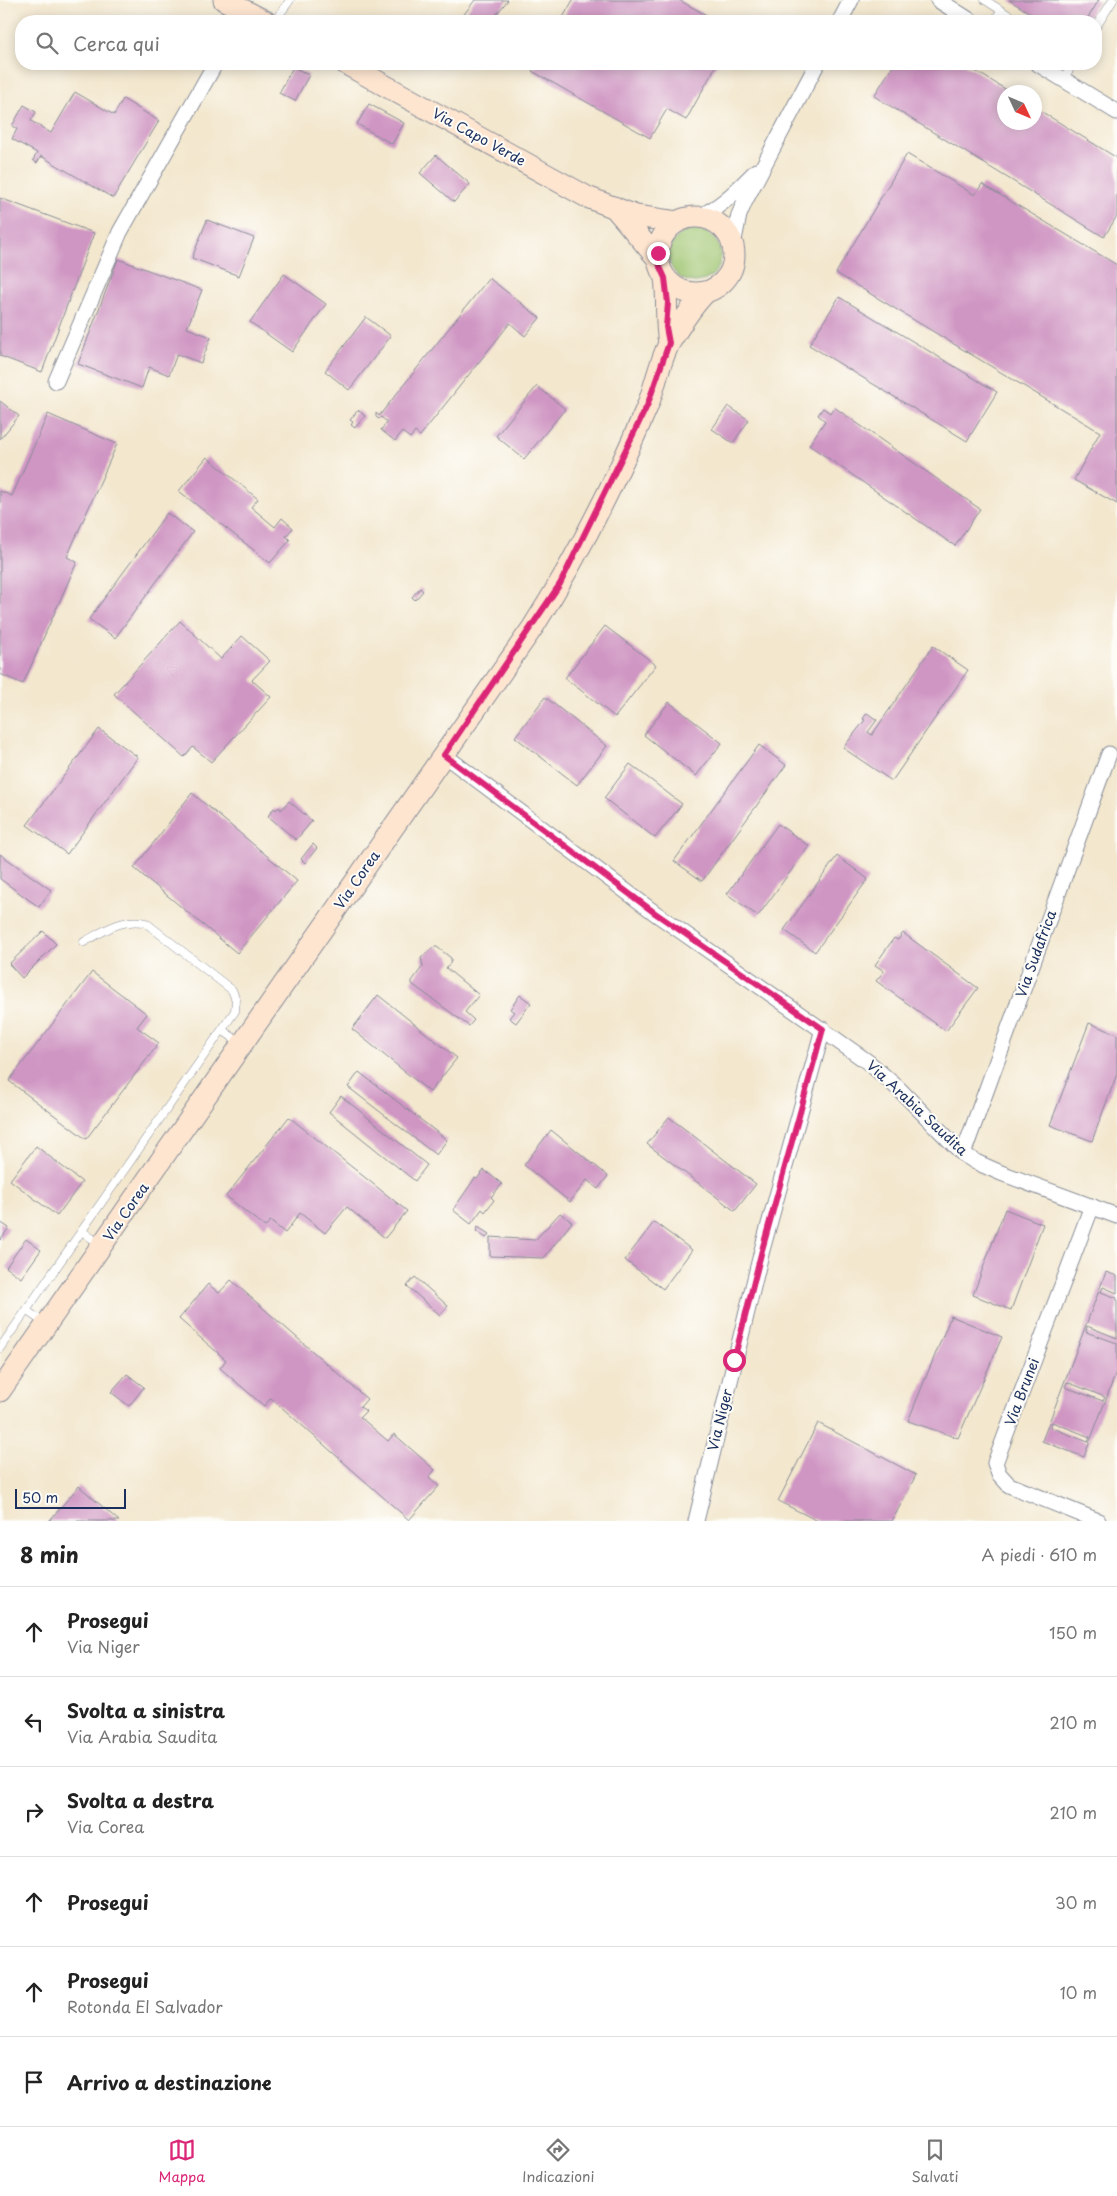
<!DOCTYPE html>
<html lang="it">
<meta charset="utf-8">
<style>
:root{--surface:#fff;--page:#f2f2f2;--text:#222;--muted:#767676;--line:#e0e0e0;--accent:#db2777}
body{margin:0;font-family:"Playpen Sans",sans-serif;background:var(--page);color:var(--text)}
.compass{position:absolute;left:997px;top:85px;width:45px;height:45px;border-radius:50%;background:var(--surface);box-shadow:0 2px 12px #0003;rotate:134deg}
.scale{position:absolute;left:15px;bottom:12px;width:111px;box-sizing:border-box;padding-left:5px;border:2px solid #1b2f5e;border-top:0;font-size:14px;line-height:18px;white-space:nowrap;color:#1b2f5e;-webkit-text-stroke:4px #fdfcf7;paint-order:stroke}
.stop{position:absolute;width:15px;height:15px;margin:-11px;border:4px solid #db2777;border-radius:50%;background:#fff}
.stop.end{background:#db2777;border-color:#fff;box-shadow:0 1px 5px #0008}
.list{margin:0;padding:0;list-style:none}
h2{display:flex;justify-content:space-between;align-items:center;height:65px;margin:0;padding:0 20px;font-size:21px}
h2 small{font-size:16px;font-weight:400;color:var(--muted)}
.list li{display:grid;grid-template-columns:32px 1fr auto;gap:15px;align-items:center;box-sizing:border-box;height:90px;padding:0 20px;border-top:1px solid var(--line)}
.list b{display:block;font-size:19px;white-space:nowrap}
.list p{margin:0;font-size:16px;white-space:nowrap;color:var(--muted)}
.list em{font-size:16px;font-style:normal;color:var(--muted)}
.icon{flex:none;width:28px;height:28px;fill:none;stroke:currentColor;stroke-width:2;stroke-linecap:round;stroke-linejoin:round}
.map{position:relative;flex:none;width:1117px;height:1521px;overflow:hidden}
.search{position:absolute;background:var(--surface);box-shadow:0 2px 12px #0003;left:15px;right:15px;top:15px;height:55px;display:flex;align-items:center;gap:12px;box-sizing:border-box;padding:0 18px;border-radius:20px;color:var(--muted);font-size:19px}
.sheet{height:605px;background:var(--surface)}
nav{display:flex;justify-content:space-around;align-items:center;box-sizing:border-box;height:70px;border-top:1px solid var(--line);background:var(--surface);font-size:14px;color:var(--muted)}
nav a{display:grid;justify-items:center;gap:2px}
nav .on{color:var(--accent)}
.map>svg:first-child{display:block}
.green{fill:#9ec570;stroke:#5c7a67}
.building{fill:#cf95c3;fill-rule:evenodd}
.lines{fill:none;stroke-linecap:round;stroke-linejoin:round}
.lane-casing{stroke:#878b96;stroke-width:9}
.street-casing{stroke:#878b96;stroke-width:17}
.secondary-casing{stroke:#878b96;stroke-width:23}
.lane{stroke:#fff;stroke-width:8}
.street{stroke:#fff;stroke-width:15}
.secondary{stroke:#fde5d0;stroke-width:21}
.route{stroke:#db2777;stroke-width:6}
.labels{text-anchor:middle;stroke-width:4;stroke-linejoin:round;paint-order:stroke}
.street-label{font-size:14px;fill:#1b2f5e;stroke:#fdfcf7}
</style>
<div class="map">
<svg width="1117" height="1521" viewBox="0 0 1117 1521">
<rect width="100%" height="100%" fill="#fdfcf7"/>
<filter id="ink" filterUnits="userSpaceOnUse"><feTurbulence type="fractalNoise" baseFrequency=".02" numOctaves="2"/><feDisplacementMap in="SourceGraphic" scale="10" xChannelSelector="R" yChannelSelector="G"/><feConvolveMatrix kernelMatrix="1 2 1 2 8 2 1 2 1" color-interpolation-filters="sRGB"/></filter>
<filter id="wash" filterUnits="userSpaceOnUse"><feTurbulence type="fractalNoise" baseFrequency=".0096" numOctaves="4" result="noise"/><feDisplacementMap in="SourceGraphic" scale="20" xChannelSelector="R" yChannelSelector="G"/><feGaussianBlur stdDeviation="1.12" result="paint"/><feColorMatrix in="noise" values="0 0 0 0 0 0 0 0 0 0 0 0 0 0 0 0 0 1.4 0 .05"/><feComposite in="paint" operator="in"/></filter>
<g filter="url(#wash)">
<rect width="100%" height="100%" fill="#f3e7ce"/>
<path class="green" d="M669 256a26 26 0 1 1 52 0a26 26 0 1 1-52 0Z"/>
<g id="blocks">
<path class="building" d="M475 0H508L491 21H459Z
M573 0H679L717 21H561Z
M1009 0H1099L1086 21H1043Z
M537 64H717L686 120 667 109 650 138 532 71Z
M894 64H964L1010 92H1004V122H1034V107L1117 158V216L1104 237 874 96Z
M293 67 309 75 295 101 279 93Z
M75 92 114 115 123 99 159 121 113 198 41 156 37 163 33 160 37 153 12 139 17 129 12 126 24 105 36 112 31 121 51 133Z
M369 104 404 123 392 144 357 124Z
M907 154 975 195 982 184 1117 265V504L1074 480 1100 432 836 273Z
M436 155 470 184 454 202 420 173Z
M0 198 94 233 42 372 0 356Z
M207 220 254 238 239 276 192 258Z
M118 259 202 290 187 328 211 337 201 363 177 354 169 375 149 367 142 388 78 364Z
M284 274 326 304 292 352 250 322Z
M489 278 540 318 525 336 510 323 420 436 415 432 410 438 402 432 395 441 381 430 387 422 381 417 379 419 376 417V413L379 416Z
M839 297 997 392 967 441 809 345Z
M366 317 391 336 349 390 325 371Z
M537 386 565 409 524 459 496 436Z
M0 401 19 416 0 439Z
M728 406 749 420 733 443 712 429Z
M834 407 980 509 955 546 809 445 825 421 818 415 823 408 830 413Z
M358 410 365 416 355 428 351 425 353 422 350 420Z
M48 414 117 444 67 557 77 562 23 684 0 674V491L12 496Z
M207 457 258 499 251 507 275 527 282 518 293 528 286 536 290 540 270 563 179 491Z
M167 513 193 532 115 638 89 619Z
M420 588 423 591 415 600 412 597Z
M180 621 221 659 242 636 270 661 252 680 271 697 211 762 193 747 184 757 114 694Z
M605 626 656 665 615 717 565 678Z
M933 646 968 670 892 781 843 748 865 720 863 719 867 713 877 720 868 732 872 735Z
M545 697 607 746 577 785 515 737Z
M669 702 722 743 696 776 644 735Z
M99 729 138 757 67 854 27 825Z
M759 745 786 765 702 881 674 861Z
M630 764 682 804 655 838 604 798Z
M192 793 297 881 237 953 134 868Z
M289 801 312 821 296 840 268 816 274 808 276 810 279 807 281 810Z
M778 824 809 846 758 916 727 894Z
M313 844 317 848 305 863 301 859Z
M0 854 51 890 39 907 0 879Z
M837 856 868 879 815 952 784 930Z
M43 931 56 944 22 978 9 964Z
M903 933 978 988 946 1031 876 981 884 971 875 965 894 938 898 940Z
M434 947H437L451 958V962L446 968 479 995 465 1012 474 1020 469 1026 412 984V981L423 966 421 958Z
M92 972 147 1014 137 1027 159 1043 86 1139 9 1081Z
M378 995 457 1058 430 1092 352 1029Z
M520 995 531 1003 516 1023 509 1018 514 1012 510 1009Z
M1089 1023 1117 1034V1074L1092 1141 1050 1125Z
M359 1072 447 1140 436 1155 348 1087Z
M341 1096 427 1165 415 1181 329 1112Z
M289 1117 407 1211 385 1238 347 1207 325 1233 300 1213 285 1233 270 1221 265 1227 226 1196Z
M669 1117 756 1184 735 1211 647 1144Z
M551 1130 608 1176 598 1189 587 1180 570 1202 524 1165Z
M36 1146 82 1182 57 1216 10 1180Z
M484 1170 502 1184 491 1197 494 1200 485 1212 482 1209 471 1224 453 1210 475 1178 477 1179Z
M1005 1209 1043 1224 1011 1310 973 1295Z
M560 1213 572 1222 544 1258 490 1256V1237L535 1240Z
M0 1222 9 1228 0 1240Z
M654 1222 692 1250 663 1289 625 1260Z
M478 1227 489 1234 486 1238 476 1231Z
M26 1239 41 1250 21 1278 6 1267Z
M1106 1272 1117 1276V1293L1103 1287 1101 1292 1117 1298V1338L1087 1326 1086 1332 1117 1343V1370L1084 1457 1042 1441ZM1067 1382 1105 1397 1103 1401 1065 1387ZM1052 1422 1090 1437 1088 1442 1050 1427Z
M415 1277 448 1306 440 1315 407 1286Z
M231 1280 367 1399 360 1407 366 1411 360 1417 388 1441 394 1434 435 1470 429 1477 439 1486 409 1520 271 1398 264 1406 220 1368 226 1360 179 1319 208 1284 219 1293Z
M951 1316 1002 1337 958 1438 908 1421Z
M127 1374 144 1387 129 1406 111 1392Z
M818 1423 916 1475 892 1521H818L778 1501Z
M79 1486 119 1521H49Z"/>
</g>
</g>
<g filter="url(#ink)">
<use href="#blocks" fill-opacity="0" stroke="#878b96" stroke-width="1"/>
<g class="lines">
<defs>
<path id="lane" d="M985 0 1018 21
M275 21 290 0
M994 21 1001 11
M1096 27 1113 0
M1063 79 1073 64
M222 1030 241 1043
M82 1231 101 1245
M27 1311 46 1324
M0 1348 235 1011 236 1000 232 990 146 923C123 917 104 931 84 942"/>
<path id="street" d="M938 0 971 21
M840 21 851 0
M1038 64 1117 112
M698 217C722 207 738 189 756 171
M733 245 739 215 745 201 817 64
M56 381 120 232 215 64
M444 755 655 913 868 1062 900 1090 963 1154 976 1162 1001 1173 1117 1216
M963 1154 1109 754
M1092 1206 995 1463 999 1474 1009 1485 1098 1521
M696 1521 762 1250 823 1029"/>
<path id="secondary" d="M224 0 265 21
M346 64 587 197 636 216 677 222
M614 207 658 259
M658 255a38 38 0 1 1 76 0a38 38 0 1 1-76 0Z
M665 278C668 300 665 322 669 343
M0 1391 533 627C577 558 615 482 647 407 655 388 660 359 670 342 680 325 691 307 705 293"/>
</defs>
<use href="#lane" class="lane-casing"/>
<use href="#street" class="street-casing"/>
<use href="#secondary" class="secondary-casing"/>
<use href="#lane" class="lane"/>
<use href="#street" class="street"/>
<use href="#secondary" class="secondary"/>
</g>
</g>
<g class="lines" filter="url(#ink)">
<path class="route" d="M658 253 660 267 665 278 668 303 666 327 669 343 647 406 560 584 444 755 655 913 823 1029 762 1250 734 1360"/>
</g>
<g class="labels">
<g class="street-label">
<text transform="translate(479 137) rotate(29)" y="5">Via Capo Verde</text>
<text transform="translate(357 880) rotate(-55)" y="5">Via Corea</text>
<text transform="translate(1036 954) rotate(-70)" y="5">Via Sudafrica</text>
<text transform="translate(917 1108) rotate(43)" y="5">Via Arabia Saudita</text>
<text transform="translate(126 1212) rotate(-55)" y="5">Via Corea</text>
<text transform="translate(1022 1392) rotate(-69)" y="5">Via Brunei</text>
<text transform="translate(720 1420) rotate(-76)" y="5">Via Niger</text>
</g>
</g>
</svg>
<svg class="compass" viewBox="-18 -18 36 36"><path d="M0-13l5 13h-10z" fill="#e53935"/><path d="M0 13l5-13h-10z" fill="#767676"/></svg>
<div class="scale">50 m</div>
<div class="stop" style="left:734px;top:1360px"></div>
<div class="stop end" style="left:658px;top:253px"></div>
<div class="search"><svg class="icon" aria-label="search" viewBox="0 0 24 24"><circle cx="10" cy="10" r="6"/><path d="M15 15l6 6"/></svg>Cerca qui</div>
</div>
<section class="sheet">
<h2>8 min<small>A piedi · 610 m</small></h2>
<ul class="list">
<li><svg class="icon" aria-label="ahead" viewBox="0 0 24 24"><path d="M12 20V5M6 11l6-6 6 6"/></svg><div><b>Prosegui</b><p>Via Niger</p></div><em>150 m</em></li>
<li><svg class="icon" aria-label="left" viewBox="0 0 24 24"><path d="M17 20v-9H6M10 6l-5 5 5 5"/></svg><div><b>Svolta a sinistra</b><p>Via Arabia Saudita</p></div><em>210 m</em></li>
<li><svg class="icon" aria-label="right" viewBox="0 0 24 24"><path d="M7 20v-9h11M14 6l5 5-5 5"/></svg><div><b>Svolta a destra</b><p>Via Corea</p></div><em>210 m</em></li>
<li><svg class="icon" aria-label="ahead" viewBox="0 0 24 24"><path d="M12 20V5M6 11l6-6 6 6"/></svg><div><b>Prosegui</b></div><em>30 m</em></li>
<li><svg class="icon" aria-label="ahead" viewBox="0 0 24 24"><path d="M12 20V5M6 11l6-6 6 6"/></svg><div><b>Prosegui</b><p>Rotonda El Salvador</p></div><em>10 m</em></li>
<li><svg class="icon" aria-label="arrive" viewBox="0 0 24 24"><path d="M6 21V4h12l-3 4 3 4H6"/></svg><div><b>Arrivo a destinazione</b></div></li>
</ul>
</section>
<nav>
<a class="on"><svg class="icon" aria-label="map" viewBox="0 0 24 24"><path d="M3 6l6-2 6 2 6-2v14l-6 2-6-2-6 2zM9 4v14M15 6v14"/></svg>Mappa</a>
<a><svg class="icon" aria-label="directions" viewBox="0 0 24 24"><path d="M12 3l9 9-9 9-9-9zM9 14v-3h6M13 9l2 2-2 2"/></svg>Indicazioni</a>
<a><svg class="icon" aria-label="saved" viewBox="0 0 24 24"><path d="M7 4h10v16l-5-4-5 4z"/></svg>Salvati</a>
</nav>
